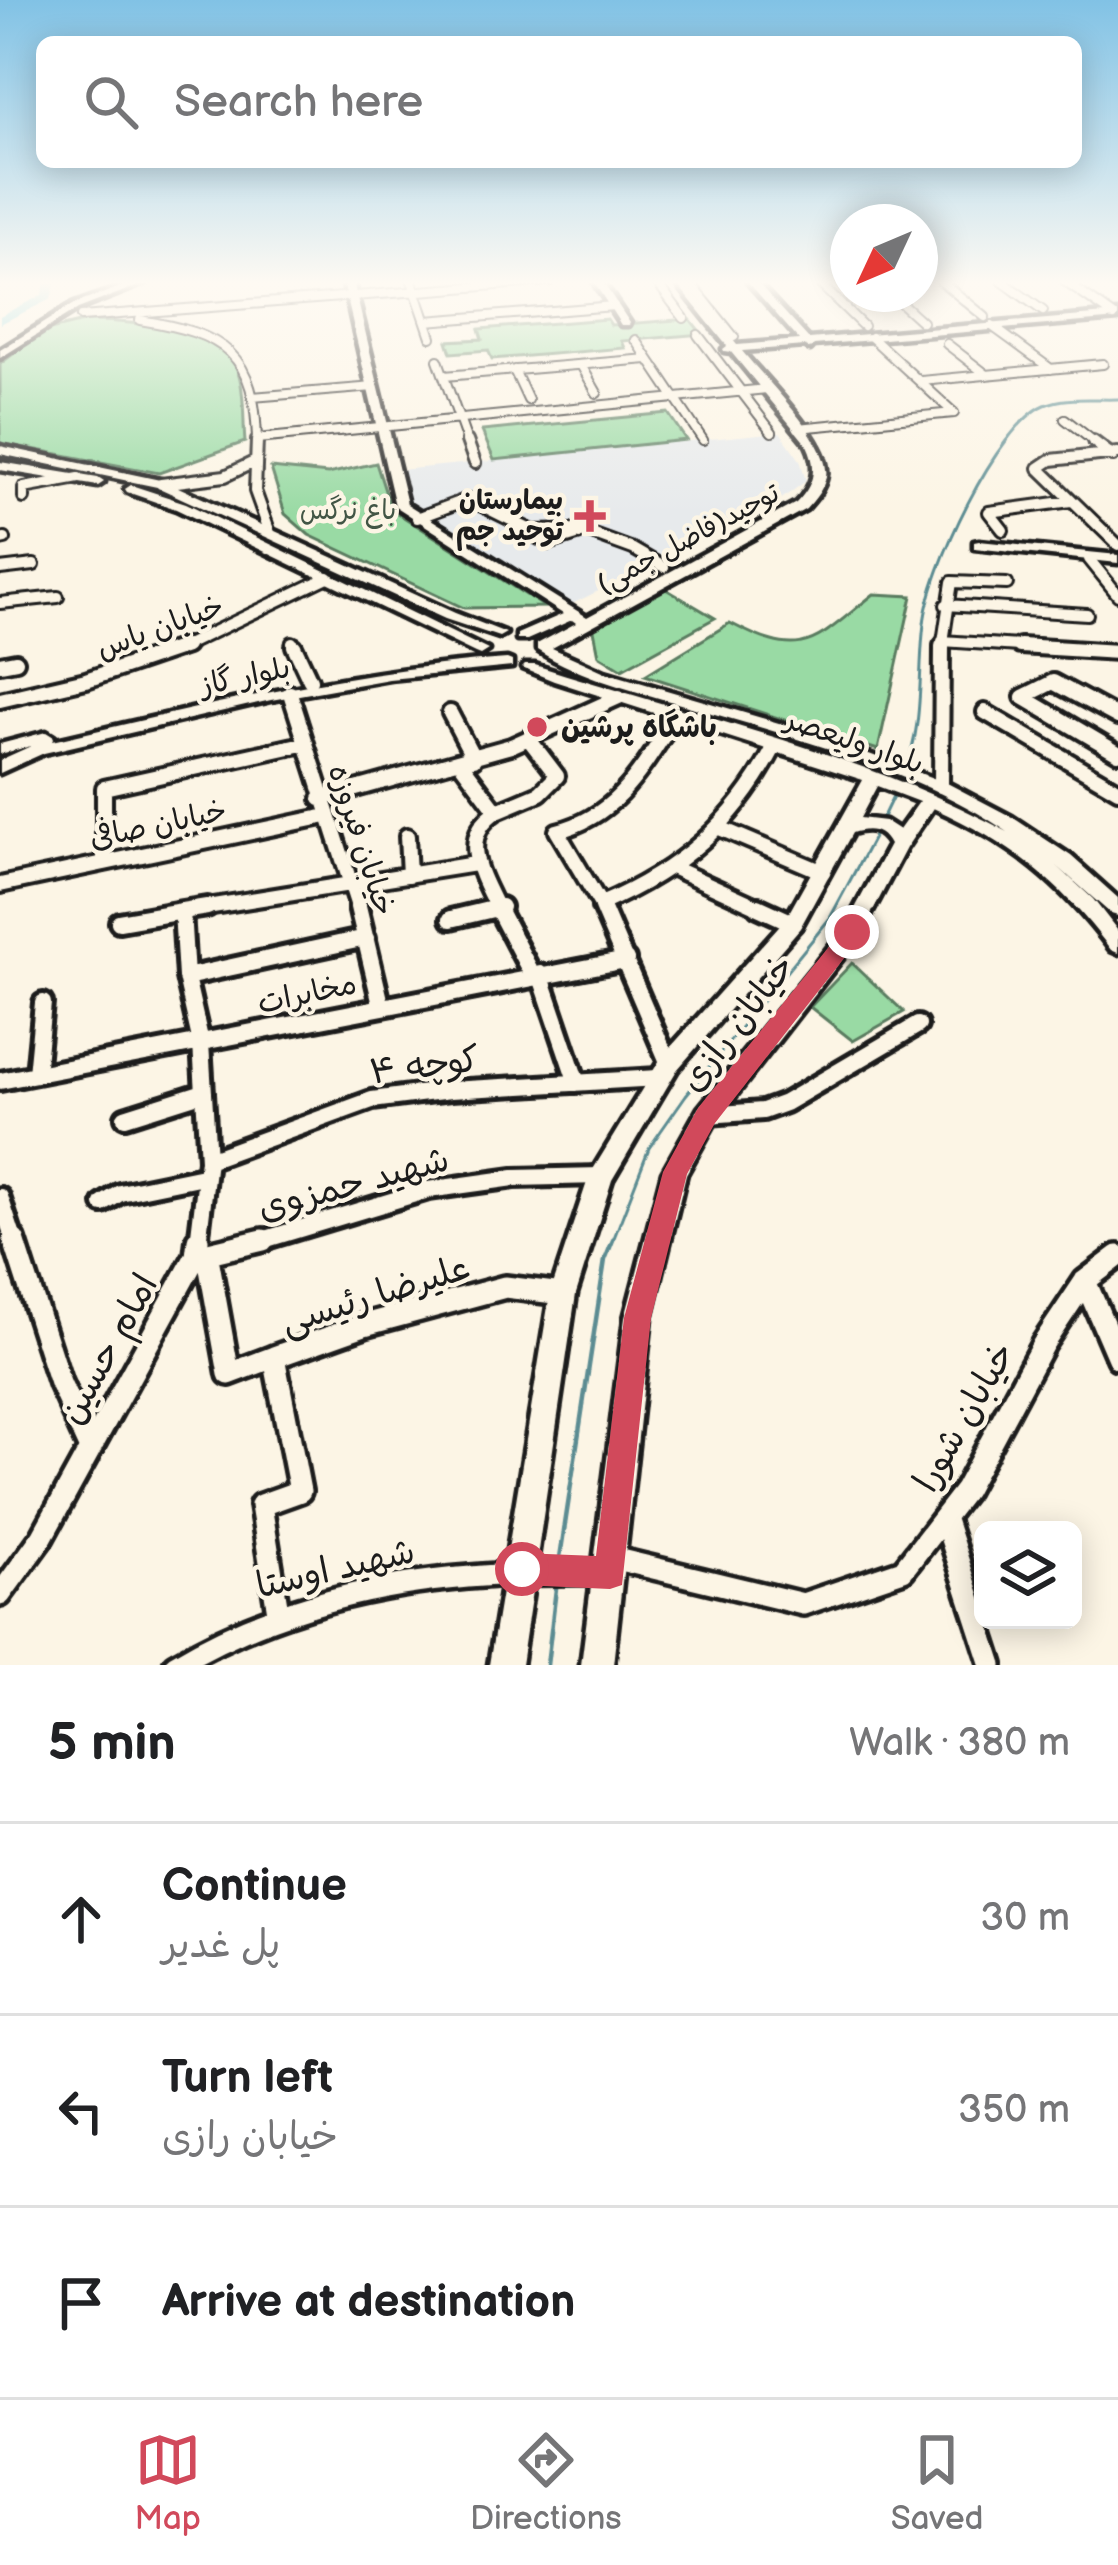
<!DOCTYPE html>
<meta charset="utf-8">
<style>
:root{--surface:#fff;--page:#f2f2f2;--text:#202124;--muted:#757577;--line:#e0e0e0;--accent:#d1495b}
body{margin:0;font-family:"Balsamiq Sans","Playpen Sans Arabic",sans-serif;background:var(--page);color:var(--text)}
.controls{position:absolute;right:36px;bottom:36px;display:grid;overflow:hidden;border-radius:18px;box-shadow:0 6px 30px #0003}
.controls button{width:108px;height:108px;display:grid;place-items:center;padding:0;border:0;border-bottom:3px solid var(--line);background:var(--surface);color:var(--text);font:60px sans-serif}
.compass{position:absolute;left:830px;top:204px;width:108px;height:108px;border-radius:50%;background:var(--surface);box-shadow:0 6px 30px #0003;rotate:226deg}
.stop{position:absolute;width:36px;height:36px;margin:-27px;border:9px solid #d1495b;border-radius:50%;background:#fff}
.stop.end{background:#d1495b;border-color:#fff;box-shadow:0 3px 12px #0008}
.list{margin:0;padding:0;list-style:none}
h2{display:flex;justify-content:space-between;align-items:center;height:156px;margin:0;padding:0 48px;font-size:51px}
h2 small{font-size:39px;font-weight:400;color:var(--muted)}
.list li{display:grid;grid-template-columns:78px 1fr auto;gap:36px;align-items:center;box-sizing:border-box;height:192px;padding:0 48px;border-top:3px solid var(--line)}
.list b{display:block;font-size:45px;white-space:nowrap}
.list p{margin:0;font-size:39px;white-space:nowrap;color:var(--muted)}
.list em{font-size:39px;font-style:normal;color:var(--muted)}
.icon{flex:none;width:66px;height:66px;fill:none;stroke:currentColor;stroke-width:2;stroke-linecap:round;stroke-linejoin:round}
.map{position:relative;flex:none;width:1118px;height:1665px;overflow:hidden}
.search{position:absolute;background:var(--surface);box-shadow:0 6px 30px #0003;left:36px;right:36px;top:36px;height:132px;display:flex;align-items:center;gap:30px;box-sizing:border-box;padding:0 42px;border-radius:18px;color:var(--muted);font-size:45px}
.sheet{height:732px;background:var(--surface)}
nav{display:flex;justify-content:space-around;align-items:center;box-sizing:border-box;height:168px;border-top:3px solid var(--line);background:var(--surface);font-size:33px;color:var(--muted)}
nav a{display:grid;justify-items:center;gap:6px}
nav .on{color:var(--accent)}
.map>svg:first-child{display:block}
.built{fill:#e7eaec}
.green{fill:#99daa4;stroke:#5a7b60;stroke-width:3}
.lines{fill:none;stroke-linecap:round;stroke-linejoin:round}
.stream-far1{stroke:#5c8c92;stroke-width:3}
.stream{stroke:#5c8c92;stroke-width:4.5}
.river{fill:#86d6e1;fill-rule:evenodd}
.street-far4-casing{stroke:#1c1c1c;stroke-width:12}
.street-far3-casing{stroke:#1c1c1c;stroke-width:16}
.street-far2-casing{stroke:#1c1c1c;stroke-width:22}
.street-far1-casing{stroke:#1c1c1c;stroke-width:26}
.street-casing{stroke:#1c1c1c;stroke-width:30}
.secondary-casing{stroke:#1c1c1c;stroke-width:9}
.street-far4{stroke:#fcf5e5;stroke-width:8}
.street-far3{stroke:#fcf5e5;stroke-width:10}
.street-far2{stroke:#fcf5e5;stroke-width:14}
.street-far1{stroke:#fcf5e5;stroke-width:16}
.street{stroke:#fcf5e5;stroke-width:21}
.secondary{fill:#fcf5e5;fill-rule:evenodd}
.route{fill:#d1495b}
.poi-dot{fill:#d1495b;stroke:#fcf5e5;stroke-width:4.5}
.labels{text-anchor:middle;stroke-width:9;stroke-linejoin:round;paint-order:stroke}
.far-poi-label{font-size:27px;font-weight:bold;fill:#1c1c1c;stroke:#fcf5e5;text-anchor:end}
.far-park-label{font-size:27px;fill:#425545;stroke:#fcf5e5}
.far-street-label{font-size:27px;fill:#1c1c1c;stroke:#fcf5e5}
.street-label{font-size:30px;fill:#1c1c1c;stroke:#fcf5e5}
.poi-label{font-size:30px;font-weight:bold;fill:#1c1c1c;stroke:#fcf5e5;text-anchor:start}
.near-street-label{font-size:36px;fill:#1c1c1c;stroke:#fcf5e5}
</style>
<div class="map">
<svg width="1118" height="1665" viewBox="0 0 1118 1665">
<rect width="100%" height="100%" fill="#fcf5e5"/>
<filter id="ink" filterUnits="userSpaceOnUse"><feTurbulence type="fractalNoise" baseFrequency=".00833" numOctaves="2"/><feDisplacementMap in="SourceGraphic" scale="24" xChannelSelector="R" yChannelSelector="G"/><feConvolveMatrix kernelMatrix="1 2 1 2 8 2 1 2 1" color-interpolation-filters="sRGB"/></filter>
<g filter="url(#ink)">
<path class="built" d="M780 432 800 460 806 481 776 503 572 604 410 503 400 470Z"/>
<path class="green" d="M607 319 611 325 690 319 702 334 622 341 625 348 492 359 488 350 451 353 447 341 482 339 479 329Z
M87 321C128 321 226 328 239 375 245 396 243 421 245 442L159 473 0 443V364L42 332Z
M668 413 686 440 494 460 482 431Z
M376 463 391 509 545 607 464 608 309 535 285 514 271 468 328 474Z
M664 588 715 618 622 669 599 655 593 625Z
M874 594 912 596 878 750 645 675 730 623C806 663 813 642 874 594Z
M852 963 904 1012 853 1041 810 1007Z"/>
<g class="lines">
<path class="stream-far1" d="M905 769C924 726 918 671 924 624 929 572 996 426 1045 405 1065 396 1096 400 1118 399
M880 823 894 794
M612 1243 649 1148 686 1095 830 918 876 832"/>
<path class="stream" d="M559 1564 605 1260 613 1240
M547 1665 557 1580"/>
<path class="river" d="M45 281H56L51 299 0 324V316L42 295Z"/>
<defs>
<path id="street-far4" d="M412 281 431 337
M656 281 684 318
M689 281 734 337
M817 281 863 326
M941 281 985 317
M1002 281 1043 311
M1064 281 1114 316
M891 294 922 322
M81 317 550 281
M140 320C225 334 256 352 257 444
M426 321 614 306
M992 326 1051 369
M698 335 772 432
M871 337 954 413
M636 340 703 440
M947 344 987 375
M438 360 468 444
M581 365 597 393
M514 370 528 400
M444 376 648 359
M921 381 1103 364
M252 397 374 387
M1065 419 1097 444
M798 428 954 413
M257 439 767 389"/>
<path id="street-far3" d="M257 441 255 491 270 533
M467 441 475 463
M1093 441 1113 456
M1118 453 1051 460 1039 468 1118 545
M161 484 225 476 254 462
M24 498V488L79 478
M417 518 468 499 533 531 581 530 633 549 664 567
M1003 530 989 512 1071 501
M529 533 548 544 580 534
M0 540 5 539
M1089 559 1118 595
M0 569 34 565
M0 603 58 597
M946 605 1087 614
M942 641 1068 649
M292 642 295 649
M178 649 328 577
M942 649 952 582 1007 584"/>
<path id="street-far2" d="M294 646 310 680
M1020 646 1118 652
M0 664 16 661
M290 693 359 910
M0 700 86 680 186 646
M985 712 1118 790
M450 713 474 759
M1118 717 1053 682 1023 697 1118 753
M461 763 497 811C457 837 481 875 498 910
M941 786 942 646
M320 799 511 746 619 697
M497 811 540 793 557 776 531 742
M722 829 823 872
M407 836 409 875
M104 863V788L303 744
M671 867 765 910
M0 885 327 816
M601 904C680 870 735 823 775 746
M188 910 475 864
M488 910 501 907
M604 910 557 831C619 816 644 765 677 715"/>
<path id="street-far1" d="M358 907 381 1004
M497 907 533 976
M602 907 669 1064
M758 907 793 923
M451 919 501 907
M119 922 182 911
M540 974 577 1083
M186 977 366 938
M36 1074 43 1003
M0 1081 626 960
M707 1115 763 1111 785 1103 918 1025
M125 1117 204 1092
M208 1160 372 1100 450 1090 658 1078
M0 1197 15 1243
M103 1204 120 1193 203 1176
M198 1243 208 1160 201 1043 186 977 182 911 207 907
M253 1243 428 1190 514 1178 601 1176"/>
<path id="street" d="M14 1240 60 1383 89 1447
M196 1256 263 1240
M196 1256 209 1263 229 1374 274 1357
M1085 1281 1118 1358
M944 1517 992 1665
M612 1558 803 1604 903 1570 965 1490 1043 1344 1085 1281 1118 1256
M0 1595 42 1537 196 1256 198 1240
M278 1612 261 1505 300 1491 274 1357 364 1325 505 1287 563 1294
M175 1665C309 1585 456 1570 610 1573"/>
<path id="secondary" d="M136 281H150L78 309 0 358V350L72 305Z
M343 281H353L407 504 587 617 796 503C814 485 818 468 807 445L731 352 724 351 723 349 727 346 675 281H684L737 345 799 340 747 281H756L809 339 1118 313V319L814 345 810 349 804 346 742 351C763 377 832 444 826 476 824 489 814 500 806 509L552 648 605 672 813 733 949 784 1012 817 1071 856 1118 898V916L1111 914 1056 865 1093 899 1118 931V953L1111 950C1060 882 1011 843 933 808L906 848 859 937 715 1122 686 1174 651 1318 613 1665H581L625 1318 663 1172 699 1108 845 927 889 845C881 829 868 828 852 833L800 928 677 1070 612 1180 576 1294 521 1665H489L550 1294 589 1176 661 1058 786 918 863 780 554 681 522 668 525 665H535C693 716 864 753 1008 832 917 770 796 738 691 707 639 692 582 679 537 650V644L576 623 572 620 527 640H517V634L563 614 395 506ZM877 786 919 802 899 830 885 821 860 818Z
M593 281H602L630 323 629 325H621Z
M0 446 165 481 455 613 506 633 499 637 445 619 157 487 0 454Z
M0 462 98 478 104 482 98 486 0 470Z
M131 485 186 503 488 650 480 655 475 653 176 509 127 492 125 489Z
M979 541 1118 555V563L974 548V542Z
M507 659 512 661V667L389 679 271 700 44 753 0 773V760L31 746 0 754V744L46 732 54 737 52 741C203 706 352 669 507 659Z"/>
</defs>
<use href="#street-far4" class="street-far4-casing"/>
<use href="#street-far3" class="street-far3-casing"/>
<use href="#street-far2" class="street-far2-casing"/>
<use href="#street-far1" class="street-far1-casing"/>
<use href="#street" class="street-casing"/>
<use href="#secondary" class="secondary-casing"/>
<use href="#street-far4" class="street-far4"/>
<use href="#street-far3" class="street-far3"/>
<use href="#street-far2" class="street-far2"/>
<use href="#street-far1" class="street-far1"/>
<use href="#street" class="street"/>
<use href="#secondary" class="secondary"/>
</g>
</g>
<linearGradient id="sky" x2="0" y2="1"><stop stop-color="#81c2e5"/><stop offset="0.55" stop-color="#fefaf3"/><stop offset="1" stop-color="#fefaf3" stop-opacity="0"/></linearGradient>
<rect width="1118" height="514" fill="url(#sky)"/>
<path class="route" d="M852 924 860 927V938L715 1123 687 1174 651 1318 622 1585 610 1589 522 1585 511 1580 506 1569 511 1558 522 1553 596 1556 624 1318 663 1172 698 1108 845 927Z"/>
<g class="poi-dot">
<path d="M584 498h12v12h12v12h-12v12h-12v-12h-12v-12h12z"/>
<circle cx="537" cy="727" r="12"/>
</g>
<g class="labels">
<g class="far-poi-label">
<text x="563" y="509">بیمارستان<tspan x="563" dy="31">توحید جم</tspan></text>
</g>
<g class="far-park-label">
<text x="348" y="519">باغ نرگس</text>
</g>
<g class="far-street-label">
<text transform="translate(688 538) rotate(-28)" y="9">توحید(فاضل جمی)</text>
</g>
<g class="street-label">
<text transform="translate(160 627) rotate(-20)" y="10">خیابان یاس</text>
<text transform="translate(245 676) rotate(-12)" y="10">بلوار گاز</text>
<text transform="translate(855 741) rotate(19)" y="10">بلوار ولیعصر</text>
<text transform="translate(158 824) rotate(-12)" y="10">خیابان صافی</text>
<text transform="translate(362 840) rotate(72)" y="10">خیابان فیروزه</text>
<text transform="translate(307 993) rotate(-12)" y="10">مخابرات</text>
</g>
<g class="poi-label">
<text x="561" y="737">باشگاه پرشین</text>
</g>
<g class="near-street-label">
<text transform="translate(736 1022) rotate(-52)" y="13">خیابان رازی</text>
<text transform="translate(424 1064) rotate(-7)" y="13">کوچه ۴</text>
<text transform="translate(353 1182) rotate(-15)" y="13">شهید حمزوی</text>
<text transform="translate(375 1293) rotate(-17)" y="13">علیرضا رئیسی</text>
<text transform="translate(107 1348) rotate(-61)" y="13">امام حسین</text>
<text transform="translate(963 1416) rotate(-60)" y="13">خیابان شورا</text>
<text transform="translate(335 1567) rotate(-13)" y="13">شهید اوستا</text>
</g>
</g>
</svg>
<div class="controls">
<button><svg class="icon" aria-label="layers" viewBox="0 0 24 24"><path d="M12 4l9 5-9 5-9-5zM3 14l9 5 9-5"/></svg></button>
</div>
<svg class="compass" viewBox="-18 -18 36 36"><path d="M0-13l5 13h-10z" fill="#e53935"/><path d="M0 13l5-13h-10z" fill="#757577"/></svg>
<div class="stop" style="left:522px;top:1569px"></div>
<div class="stop end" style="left:852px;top:932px"></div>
<div class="search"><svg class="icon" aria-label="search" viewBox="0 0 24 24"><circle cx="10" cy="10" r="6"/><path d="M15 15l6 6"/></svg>Search here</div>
</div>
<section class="sheet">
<h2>5 min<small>Walk · 380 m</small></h2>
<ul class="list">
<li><svg class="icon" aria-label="ahead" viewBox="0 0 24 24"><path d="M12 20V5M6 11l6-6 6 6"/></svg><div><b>Continue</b><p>پل غدیر</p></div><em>30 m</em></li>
<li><svg class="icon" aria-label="left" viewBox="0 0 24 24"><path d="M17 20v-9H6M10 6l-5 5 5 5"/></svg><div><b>Turn left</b><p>خیابان رازی</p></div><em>350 m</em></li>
<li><svg class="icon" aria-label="arrive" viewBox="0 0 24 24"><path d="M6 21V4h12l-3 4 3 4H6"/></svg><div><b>Arrive at destination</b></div></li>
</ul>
</section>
<nav>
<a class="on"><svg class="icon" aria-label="map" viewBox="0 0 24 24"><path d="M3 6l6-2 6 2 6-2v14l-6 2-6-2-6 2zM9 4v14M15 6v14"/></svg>Map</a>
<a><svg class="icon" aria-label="directions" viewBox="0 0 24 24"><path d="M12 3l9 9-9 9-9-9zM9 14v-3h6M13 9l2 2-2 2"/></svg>Directions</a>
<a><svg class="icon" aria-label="saved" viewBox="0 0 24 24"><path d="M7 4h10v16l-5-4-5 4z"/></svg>Saved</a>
</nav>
